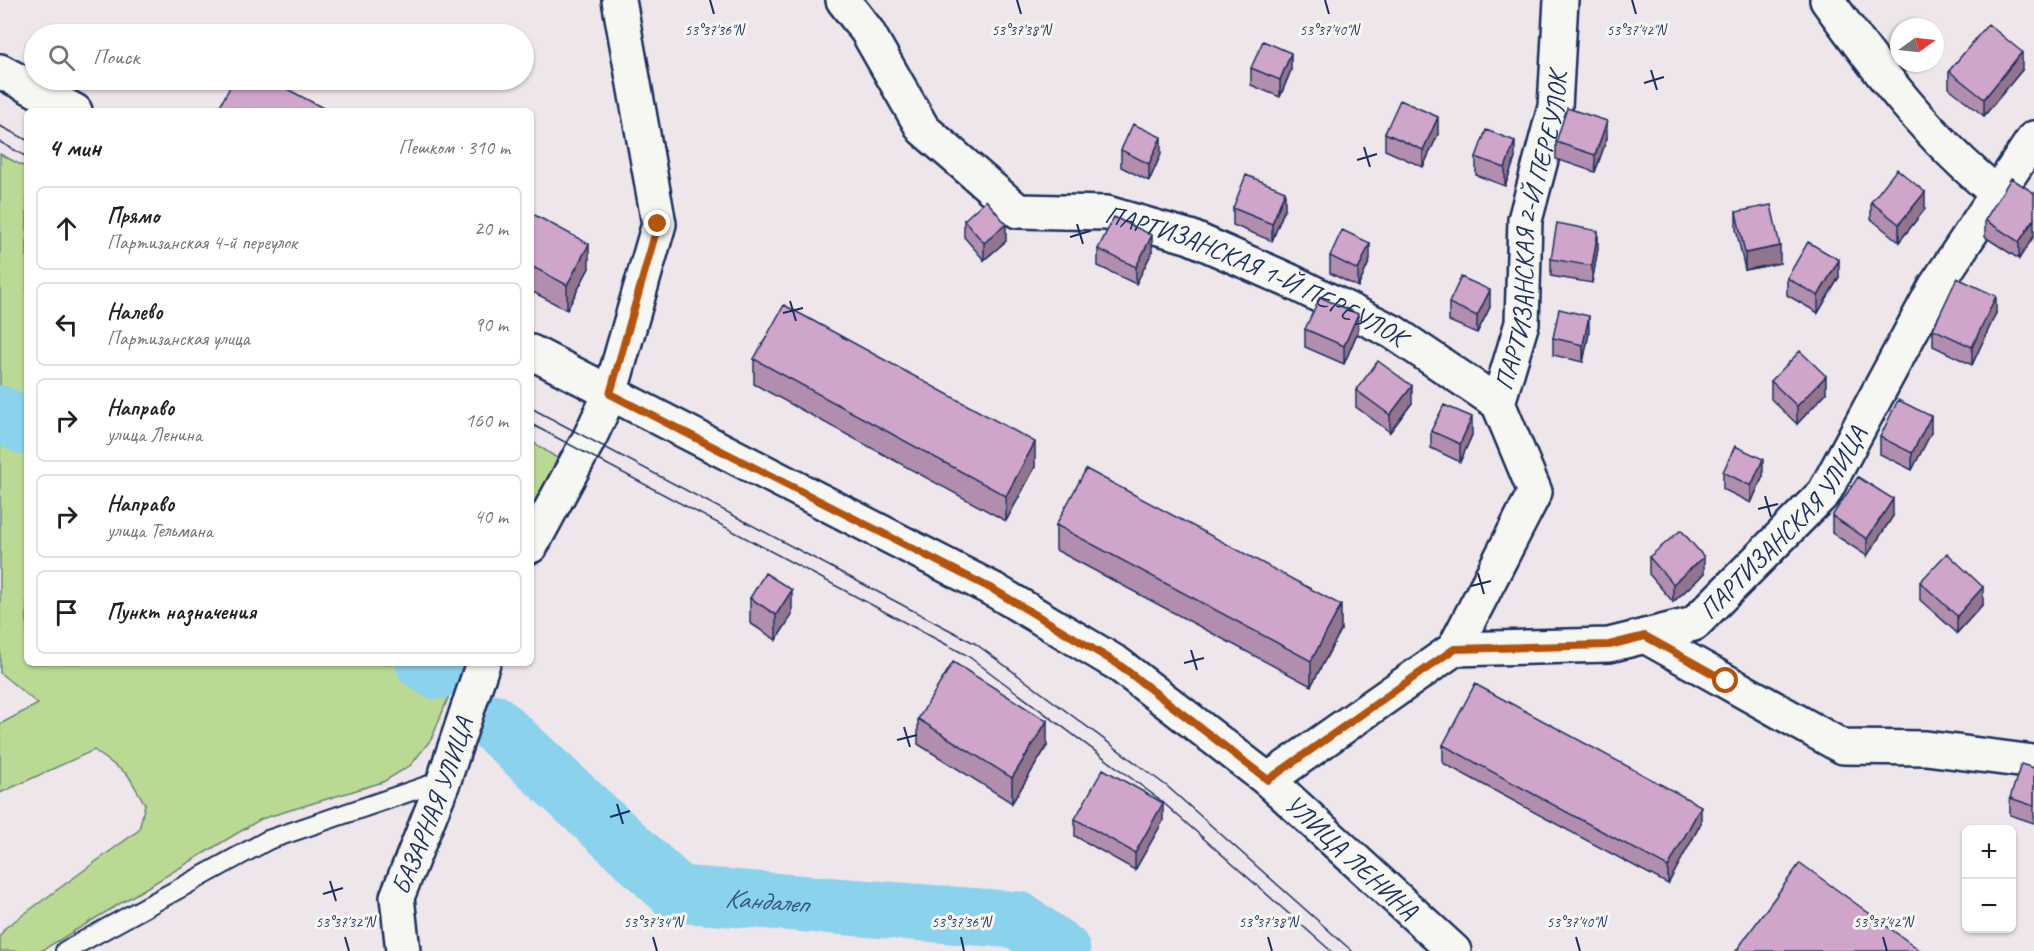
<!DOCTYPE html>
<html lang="ru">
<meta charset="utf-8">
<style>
:root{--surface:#fff;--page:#f2f2f2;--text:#202124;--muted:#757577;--line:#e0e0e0}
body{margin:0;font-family:Caveat,sans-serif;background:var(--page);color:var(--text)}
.controls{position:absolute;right:18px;bottom:18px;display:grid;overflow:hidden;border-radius:9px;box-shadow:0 2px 4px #0004}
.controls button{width:54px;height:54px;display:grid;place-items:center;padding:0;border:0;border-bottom:2px solid var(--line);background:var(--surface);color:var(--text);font:30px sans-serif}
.compass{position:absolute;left:1890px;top:18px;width:54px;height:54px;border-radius:50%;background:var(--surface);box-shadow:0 2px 4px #0004;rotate:75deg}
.stop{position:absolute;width:18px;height:18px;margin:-14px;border:4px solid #b45309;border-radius:50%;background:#fff}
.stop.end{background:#b45309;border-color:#fff;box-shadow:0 2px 6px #0008}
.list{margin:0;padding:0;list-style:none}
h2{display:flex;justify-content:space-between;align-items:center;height:78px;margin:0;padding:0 24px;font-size:26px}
h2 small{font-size:20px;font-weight:400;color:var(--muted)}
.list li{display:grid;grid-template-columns:39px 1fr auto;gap:18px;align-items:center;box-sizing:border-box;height:84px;margin:0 12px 12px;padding:0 12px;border:2px solid var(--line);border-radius:9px}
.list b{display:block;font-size:22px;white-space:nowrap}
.list p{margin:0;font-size:20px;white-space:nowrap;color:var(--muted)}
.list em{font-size:20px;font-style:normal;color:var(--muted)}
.icon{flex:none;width:33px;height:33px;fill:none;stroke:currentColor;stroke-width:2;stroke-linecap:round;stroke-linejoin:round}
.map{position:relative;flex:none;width:2034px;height:951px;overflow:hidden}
.search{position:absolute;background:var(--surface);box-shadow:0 2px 4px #0004;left:24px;top:24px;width:510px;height:66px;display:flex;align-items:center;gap:15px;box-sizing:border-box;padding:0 21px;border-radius:33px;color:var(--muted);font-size:22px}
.panel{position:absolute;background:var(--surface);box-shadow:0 2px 4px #0004;left:24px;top:108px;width:510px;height:558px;border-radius:9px}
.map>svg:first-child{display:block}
.green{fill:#bada93;stroke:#6a8478;stroke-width:1.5}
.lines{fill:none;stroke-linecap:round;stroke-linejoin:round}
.river{stroke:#8bd2ed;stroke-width:57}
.service-casing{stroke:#1b2f5e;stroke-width:22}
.minor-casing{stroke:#1b2f5e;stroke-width:38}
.secondary-casing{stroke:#1b2f5e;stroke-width:38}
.service{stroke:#f6f6f2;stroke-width:18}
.minor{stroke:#f6f6f2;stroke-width:33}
.secondary{stroke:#f6f6f2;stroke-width:33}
.tram{stroke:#1b2f5e;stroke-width:1.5}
.wall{fill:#b28eae;stroke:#1b2f5e;stroke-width:1.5}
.shaded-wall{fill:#91748d;stroke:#1b2f5e;stroke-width:1.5}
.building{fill:#cfa5ca;stroke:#1b2f5e;stroke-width:1.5}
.route{stroke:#b45309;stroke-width:8}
.ticks{fill:none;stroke:#1b2f5e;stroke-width:2}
.labels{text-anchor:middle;stroke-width:6;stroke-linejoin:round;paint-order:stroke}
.street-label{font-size:26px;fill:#1b2f5e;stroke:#f6f6f2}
.water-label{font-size:27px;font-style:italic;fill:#375882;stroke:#f6f6f2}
.ticks-label{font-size:15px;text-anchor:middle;fill:#1b2f5e;stroke:#f6f6f2;stroke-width:6;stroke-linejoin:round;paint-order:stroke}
</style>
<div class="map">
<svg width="2034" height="951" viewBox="0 0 2034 951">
<rect width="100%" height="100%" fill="#eee6ea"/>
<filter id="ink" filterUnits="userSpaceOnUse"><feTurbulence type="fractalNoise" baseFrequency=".0167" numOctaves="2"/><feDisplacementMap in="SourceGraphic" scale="12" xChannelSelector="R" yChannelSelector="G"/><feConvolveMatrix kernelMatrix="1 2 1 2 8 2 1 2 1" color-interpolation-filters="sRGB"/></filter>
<g filter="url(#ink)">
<path class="green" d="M0 154 27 168V663H462L432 738 411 765 383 782 261 819 41 951H0V936L5 928 139 830 145 804 128 775 94 750 0 793V724L38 704 0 673Z
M531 441 557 458 556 471 531 512Z"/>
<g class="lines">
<g class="river">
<path d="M0 414 27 427"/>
<path d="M424 663 437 671"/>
<path id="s1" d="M492 722 678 894 1018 920 1062 951"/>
</g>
<defs>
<path id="service" d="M65 951 268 840 444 780"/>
<g id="minor">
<path id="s2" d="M843 0 867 31 923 129 1018 211 1107 213 1190 237 1290 281 1393 332 1498 403"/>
<path d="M1827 0C1877 69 1930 140 1997 193"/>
<path d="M531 546 589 439 610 394 659 224 619 0"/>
<path d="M1645 636 1843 747 1926 748 2034 762"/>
<path id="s3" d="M1454 649 1535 492 1498 403 1522 323 1525 220 1555 107 1561 0"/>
<path id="s4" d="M1268 780 1454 649 1609 645 1694 624 1824 493 1935 287 2034 138"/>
<path id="s5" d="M403 951 397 897 444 780 483 663"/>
</g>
<g id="secondary">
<path d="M0 71 75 111"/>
<path id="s6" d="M531 352 994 590 1118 664 1268 780 1454 951"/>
</g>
</defs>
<use href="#service" class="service-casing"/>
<use href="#minor" class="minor-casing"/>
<use href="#secondary" class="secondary-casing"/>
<use href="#service" class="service"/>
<use href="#minor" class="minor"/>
<use href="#secondary" class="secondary"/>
<path class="tram" d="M0 126 27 140
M0 142 27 157
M531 408 976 644 1168 787 1352 951
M531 424 968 656 1159 799 1331 951"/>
</g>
<path class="wall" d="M1251 68 1291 70 1280 97 1251 85Z
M2022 70 1984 116 1949 88V71Z
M1385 133 1438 134 1423 167 1385 150Z
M1607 138 1595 172 1556 159V142Z
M1121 150 1161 154 1149 181 1121 167Z
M1476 157 1515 158 1505 186 1476 175Z
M2034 193 2019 259 1985 237V220Z
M1871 202 1925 209 1899 242 1871 219Z
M1233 208H1285L1272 241 1233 225Z
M1736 212 1780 263 1745 270 1736 229Z
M531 213 589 268 567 310 531 291Z
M964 220 1006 241 984 260 964 237Z
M1598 248 1592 283 1551 276V259Z
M1098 249 1152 252 1136 284 1098 266Z
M1330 256 1370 260 1358 287 1330 273Z
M1839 277 1818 313 1787 295V278Z
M1449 303 1490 307 1477 333 1449 321Z
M1996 313 1972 365 1933 346V329Z
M1305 329 1358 331 1344 364 1305 347Z
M1589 333 1583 362 1553 355V338Z
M754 359 1035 467 1006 521 754 384Z
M1771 381 1826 393 1797 424 1771 399Z
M1356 390 1412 403 1390 432 1356 407Z
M1431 431 1472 435 1460 462 1431 448Z
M1931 433 1912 470 1880 454V437Z
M1723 472 1763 476 1751 503 1723 489Z
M1832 516H1893L1867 556 1832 533Z
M1056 525 1341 630 1311 686 1056 550Z
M1649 557 1704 574 1673 602 1649 574Z
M1920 582 1983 604 1957 633 1920 600Z
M750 598 792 615 776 640 750 623Z
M918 719 1047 746 1012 803 918 744Z
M1443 745 1701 823 1668 884 1443 763Z
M2034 768V823L2010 815V798Z
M1075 819 1163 821 1135 870 1075 836Z"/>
<path class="shaded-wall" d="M2022 52V70L1984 116V99Z
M1291 53V70L1280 97V80Z
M1438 117V134L1423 167V150Z
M1607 121V138L1595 172V155Z
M1161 137V154L1149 181V164Z
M1515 141V158L1505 186V168Z
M1285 191V208L1272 241V224Z
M1925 192V209L1899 242V224Z
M2034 219V236L2019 259V242Z
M1006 224V241L984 260V243Z
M1598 231V248L1592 283V266Z
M1152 235V252L1136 284V267Z
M1370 243V260L1358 287V270Z
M589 244V268L567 310V285Z
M1780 246V263L1745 270V253Z
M1839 260V277L1818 313V296Z
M1490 290V307L1477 333V316Z
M1996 296V313L1972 365V347Z
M1358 314V331L1344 364V346Z
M1589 316V333L1583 362V345Z
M1826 376V393L1797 424V406Z
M1412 386V403L1390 432V415Z
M1931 416V433L1912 470V453Z
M1472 417V435L1460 462V444Z
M1035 442V467L1006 521V496Z
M1763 459V476L1751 503V486Z
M1893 499V516L1867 556V539Z
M1704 557V574L1673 602V584Z
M1983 587V604L1957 633V616Z
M792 590V615L776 640V615Z
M1341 605V630L1311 686V661Z
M1047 721V746L1012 803V778Z
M1163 803V821L1135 870V853Z
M1701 806V823L1668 884V867Z"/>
<path class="building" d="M1988 24 2022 52 1984 99 1949 71Z
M1263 41 1291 53 1280 80 1251 68Z
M234 80H270L329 111H217Z
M1400 100 1438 117 1423 150 1385 133Z
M1567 108 1607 121 1595 155 1556 142Z
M1133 124 1161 137 1149 164 1121 150Z
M1486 130 1515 141 1505 168 1476 157Z
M1897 169 1925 192 1899 224 1871 202Z
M1246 175 1285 191 1272 224 1233 208Z
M2011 178 2034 193V219L2019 242 1985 220Z
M986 200 1006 224 984 243 964 220Z
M1771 205 1780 246 1745 253 1736 212Z
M531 213 589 244 567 285 531 266Z
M1114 217 1152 235 1136 267 1098 249Z
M1557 223 1598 231 1592 266 1551 259Z
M1342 230 1370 243 1358 270 1330 256Z
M1808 242 1839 260 1818 296 1787 278Z
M1461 277 1490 290 1477 316 1449 303Z
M1957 278 1996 296 1972 347 1933 329Z
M1320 297 1358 314 1344 346 1305 329Z
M784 305 1035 442 1006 496 754 359Z
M1559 309 1589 316 1583 345 1553 338Z
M1800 351 1826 376 1797 406 1771 381Z
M1378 361 1412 386 1390 415 1356 390Z
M1898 400 1931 416 1912 453 1880 437Z
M1444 405 1472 417 1460 444 1431 431Z
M1735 446 1763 459 1751 486 1723 472Z
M1086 469 1341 605 1311 661 1056 525Z
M1858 477 1893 499 1867 539 1832 516Z
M1681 530 1704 557 1673 584 1649 557Z
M1947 553 1983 587 1957 616 1920 582Z
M765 573 792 590 776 615 750 598Z
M953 662 1047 721 1012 778 918 719Z
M1475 684 1701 806 1668 867 1443 745Z
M2021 764 2034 768V806L2010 798Z
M1103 769 1163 803 1135 853 1075 819Z
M1800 863 1921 951H1736Z"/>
</g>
<g class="lines" filter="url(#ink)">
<path class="route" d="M658 224 610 394 994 590 1118 664 1268 780 1454 649 1609 645 1645 636 1726 681"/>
</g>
<path class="ticks" d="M710 0 714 14M1017 0 1021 14M1325 0 1329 14M1632 0 1636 14M1651 70 1657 90M1644 83 1664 77M1364 147 1370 167M1357 160 1377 154M1077 224 1083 244M1070 237 1090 231M790 301 796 321M783 313 803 308M1765 496 1771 517M1758 509 1778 504M1478 573 1484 594M1471 586 1491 581M1191 650 1197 670M1184 663 1204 658M904 727 910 747M897 740 917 735M617 804 623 824M610 817 630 811M330 881 336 901M323 894 343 888M345 937 349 951M653 937 657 951M961 937 964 951M1268 937 1272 951M1576 937 1580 951M1883 937 1887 951"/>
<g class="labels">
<g class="street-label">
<text dy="9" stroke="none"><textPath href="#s3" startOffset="450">ПАРТИЗАНСКАЯ 2-Й ПЕРЕУЛОК</textPath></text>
<text dy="9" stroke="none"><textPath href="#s2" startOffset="528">ПАРТИЗАНСКАЯ 1-Й ПЕРЕУЛОК</textPath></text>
<text dy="9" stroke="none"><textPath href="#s4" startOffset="606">ПАРТИЗАНСКАЯ УЛИЦА</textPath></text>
<text dy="9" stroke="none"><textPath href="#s5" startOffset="152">БАЗАРНАЯ УЛИЦА</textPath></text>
<text dy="9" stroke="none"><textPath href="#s6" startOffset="968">УЛИЦА ЛЕНИНА</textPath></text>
</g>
<g class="water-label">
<text dy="9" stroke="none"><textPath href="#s1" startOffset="342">Кандалеп</textPath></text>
</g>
</g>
<g class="ticks-label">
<text x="714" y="35">53°37'36"N</text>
<text x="1021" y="35">53°37'38"N</text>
<text x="1329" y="35">53°37'40"N</text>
<text x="1636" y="35">53°37'42"N</text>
<text x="345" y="927">53°37'32"N</text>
<text x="653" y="927">53°37'34"N</text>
<text x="961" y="927">53°37'36"N</text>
<text x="1268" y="927">53°37'38"N</text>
<text x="1576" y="927">53°37'40"N</text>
<text x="1883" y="927">53°37'42"N</text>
</g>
</svg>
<div class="controls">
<button>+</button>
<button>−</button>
</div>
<svg class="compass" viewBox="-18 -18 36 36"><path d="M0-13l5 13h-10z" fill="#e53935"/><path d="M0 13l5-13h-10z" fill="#757577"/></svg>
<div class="stop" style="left:1726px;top:681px"></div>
<div class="stop end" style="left:658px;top:224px"></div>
<div class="search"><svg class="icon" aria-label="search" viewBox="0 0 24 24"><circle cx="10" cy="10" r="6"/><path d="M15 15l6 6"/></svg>Поиск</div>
<section class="panel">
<h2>4 мин<small>Пешком · 310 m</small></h2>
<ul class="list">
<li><svg class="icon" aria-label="ahead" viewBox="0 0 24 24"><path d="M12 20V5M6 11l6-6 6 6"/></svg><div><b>Прямо</b><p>Партизанская 4-й переулок</p></div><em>20 m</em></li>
<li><svg class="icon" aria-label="left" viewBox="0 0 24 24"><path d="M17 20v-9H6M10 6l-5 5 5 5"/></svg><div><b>Налево</b><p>Партизанская улица</p></div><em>90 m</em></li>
<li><svg class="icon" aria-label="right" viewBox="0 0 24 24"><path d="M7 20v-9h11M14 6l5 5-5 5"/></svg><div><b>Направо</b><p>улица Ленина</p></div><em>160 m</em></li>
<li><svg class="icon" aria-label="right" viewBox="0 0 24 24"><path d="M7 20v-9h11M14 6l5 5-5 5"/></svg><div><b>Направо</b><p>улица Тельмана</p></div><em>40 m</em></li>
<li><svg class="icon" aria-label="arrive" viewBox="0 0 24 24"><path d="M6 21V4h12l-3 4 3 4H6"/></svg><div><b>Пункт назначения</b></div></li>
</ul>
</section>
</div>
